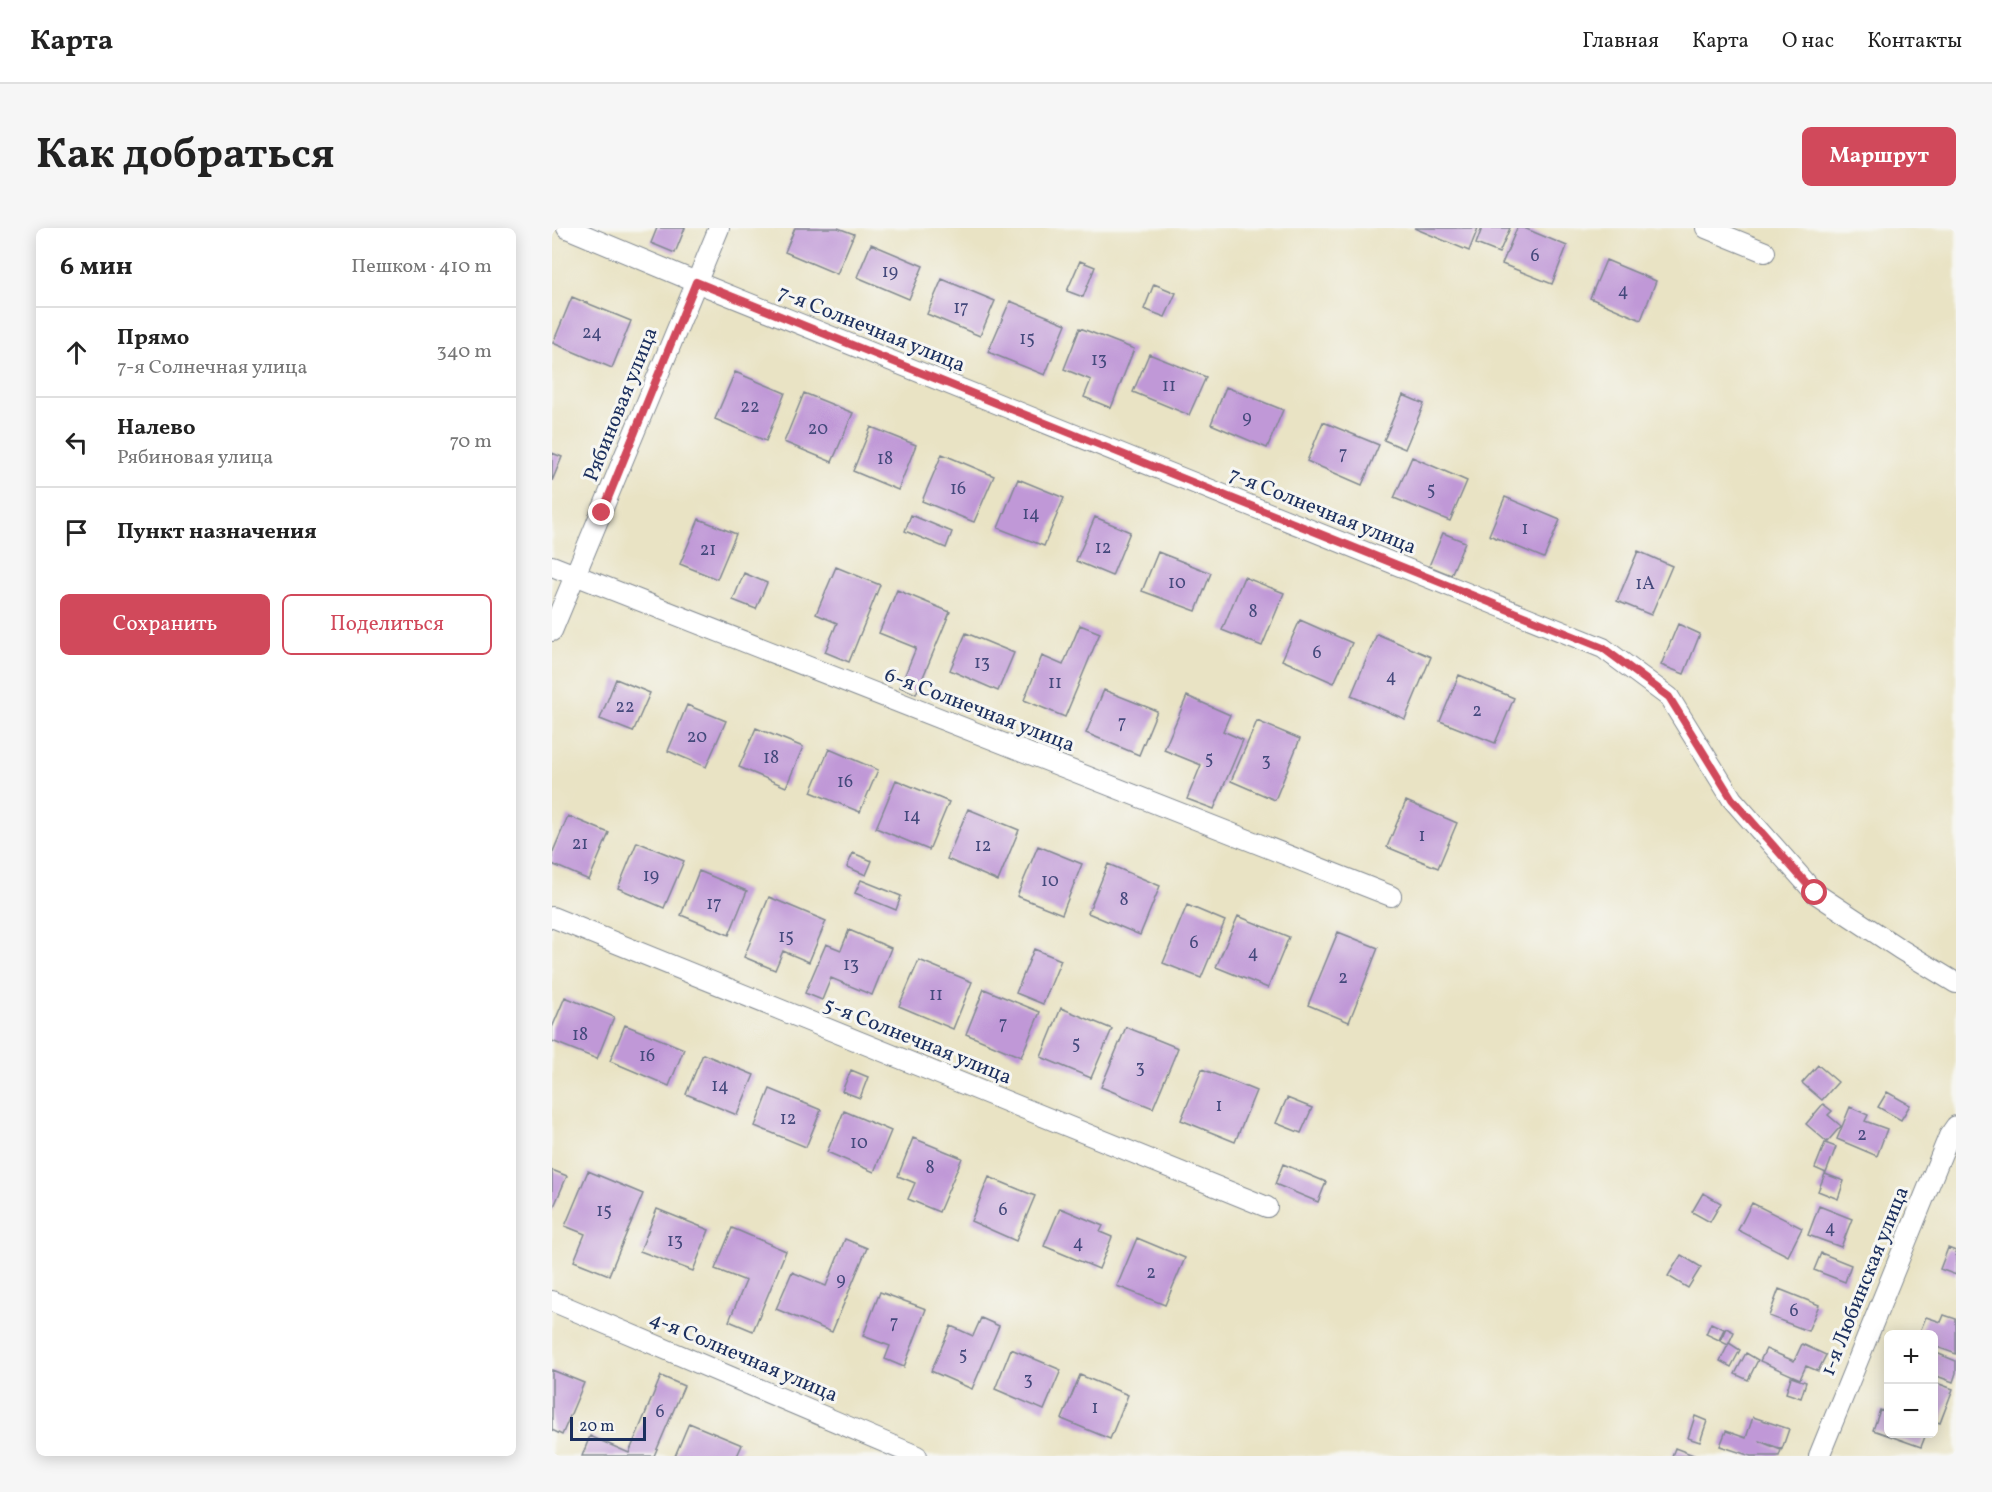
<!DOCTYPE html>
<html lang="ru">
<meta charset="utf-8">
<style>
:root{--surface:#fff;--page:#f6f6f6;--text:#222;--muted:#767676;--line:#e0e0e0;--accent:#d1495b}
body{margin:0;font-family:Vollkorn,serif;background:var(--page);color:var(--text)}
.controls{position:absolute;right:18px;bottom:18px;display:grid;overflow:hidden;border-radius:9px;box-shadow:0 3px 15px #0003}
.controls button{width:54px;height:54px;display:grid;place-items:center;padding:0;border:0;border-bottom:2px solid var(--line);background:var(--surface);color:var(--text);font:30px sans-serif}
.scale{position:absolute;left:18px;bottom:15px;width:76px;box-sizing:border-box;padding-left:6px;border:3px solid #1b2f5e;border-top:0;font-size:16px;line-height:21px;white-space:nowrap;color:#1b2f5e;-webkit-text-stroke:4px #f6f6f2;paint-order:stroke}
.stop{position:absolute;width:18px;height:18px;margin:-14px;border:4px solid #d1495b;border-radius:50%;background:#fff}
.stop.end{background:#d1495b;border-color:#fff;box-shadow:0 2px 6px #0008}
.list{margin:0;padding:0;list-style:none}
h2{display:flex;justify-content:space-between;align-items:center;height:78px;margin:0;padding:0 24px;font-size:26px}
h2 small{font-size:20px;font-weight:400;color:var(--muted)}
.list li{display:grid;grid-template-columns:39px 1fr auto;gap:18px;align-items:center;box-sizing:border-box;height:90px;padding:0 24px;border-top:2px solid var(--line)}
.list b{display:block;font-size:22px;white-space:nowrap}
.list p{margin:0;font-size:20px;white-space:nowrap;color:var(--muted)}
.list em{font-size:20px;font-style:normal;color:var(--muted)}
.actions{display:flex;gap:12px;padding:18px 24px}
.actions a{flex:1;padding:14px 0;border:2px solid var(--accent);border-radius:9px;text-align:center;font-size:21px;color:var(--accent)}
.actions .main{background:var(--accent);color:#fff}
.icon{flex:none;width:33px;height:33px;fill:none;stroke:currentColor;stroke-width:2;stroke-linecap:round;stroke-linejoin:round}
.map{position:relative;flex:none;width:1404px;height:1228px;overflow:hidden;border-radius:9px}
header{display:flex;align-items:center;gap:36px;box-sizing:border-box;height:84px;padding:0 30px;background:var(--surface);border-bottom:2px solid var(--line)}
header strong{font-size:28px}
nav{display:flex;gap:33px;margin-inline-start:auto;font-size:21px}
.intro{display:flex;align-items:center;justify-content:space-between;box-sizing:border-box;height:144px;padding:0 36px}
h1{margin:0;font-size:42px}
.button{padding:15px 27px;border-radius:9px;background:var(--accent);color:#fff;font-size:21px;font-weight:700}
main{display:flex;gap:36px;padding:0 36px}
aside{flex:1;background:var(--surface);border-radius:9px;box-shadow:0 3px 15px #0003}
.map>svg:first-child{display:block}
.building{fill:#c098d7}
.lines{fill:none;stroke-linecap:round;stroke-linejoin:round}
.minor-casing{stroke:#828991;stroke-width:22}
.minor{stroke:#fff;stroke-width:20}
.route{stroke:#d1495b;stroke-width:8}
.labels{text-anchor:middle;stroke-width:6;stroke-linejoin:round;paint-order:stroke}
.number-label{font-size:18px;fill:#44497c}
.street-label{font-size:21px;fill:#1b2f5e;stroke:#f6f6f2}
</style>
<header>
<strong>Карта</strong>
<nav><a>Главная</a><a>Карта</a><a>О нас</a><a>Контакты</a></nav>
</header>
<div class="intro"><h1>Как добраться</h1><a class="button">Маршрут</a></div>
<main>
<aside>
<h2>6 мин<small>Пешком · 410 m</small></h2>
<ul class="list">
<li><svg class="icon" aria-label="ahead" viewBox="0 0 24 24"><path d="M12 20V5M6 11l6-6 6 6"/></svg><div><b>Прямо</b><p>7-я Солнечная улица</p></div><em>340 m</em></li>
<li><svg class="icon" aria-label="left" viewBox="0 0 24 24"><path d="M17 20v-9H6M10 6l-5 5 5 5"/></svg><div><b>Налево</b><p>Рябиновая улица</p></div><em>70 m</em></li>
<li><svg class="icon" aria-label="arrive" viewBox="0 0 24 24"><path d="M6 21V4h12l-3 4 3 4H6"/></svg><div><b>Пункт назначения</b></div></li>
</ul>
<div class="actions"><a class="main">Сохранить</a><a>Поделиться</a></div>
</aside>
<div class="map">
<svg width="1404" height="1228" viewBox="0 0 1404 1228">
<rect width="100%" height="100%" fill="#f6f6f2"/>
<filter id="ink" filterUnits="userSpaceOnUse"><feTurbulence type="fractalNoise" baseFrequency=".0167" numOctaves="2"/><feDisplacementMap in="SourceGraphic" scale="12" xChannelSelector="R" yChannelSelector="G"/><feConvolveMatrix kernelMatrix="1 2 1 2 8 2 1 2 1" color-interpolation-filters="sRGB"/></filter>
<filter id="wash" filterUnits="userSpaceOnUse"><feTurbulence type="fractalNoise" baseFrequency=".008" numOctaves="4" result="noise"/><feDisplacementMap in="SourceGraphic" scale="24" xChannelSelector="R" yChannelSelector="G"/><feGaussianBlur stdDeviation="1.35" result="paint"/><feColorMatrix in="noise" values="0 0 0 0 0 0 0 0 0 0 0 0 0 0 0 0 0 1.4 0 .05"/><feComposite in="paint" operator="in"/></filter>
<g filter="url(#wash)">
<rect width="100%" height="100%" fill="#e9e3c4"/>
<g id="blocks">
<path class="building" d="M105 0H133L123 25 99 15Z
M243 0H286L302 6 285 46 233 24Z
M862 0H926L917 23Z
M930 0H958L947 25 924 16Z
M965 0H972L1015 18 1000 56 950 36Z
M319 16 371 38 357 71 305 49Z
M1054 32 1104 53 1089 92 1038 70Z
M528 33 543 39 531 69 515 63Z
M390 51 443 73 428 108 375 86Z
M602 56 624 65 613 89 592 81Z
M20 69 79 93 60 140 1 115Z
M458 73 514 96 493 147 436 124Z
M528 100 582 121 559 180 532 169 539 152 512 141Z
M597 126 654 149 637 187 581 164Z
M183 144 233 165 214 213 163 191Z
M674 159 731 182 715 220 659 196Z
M252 165 301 185 280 234 232 214Z
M851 167 872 176 853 221 832 212Z
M771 194 827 217 810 257 755 233Z
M319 199 364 217 346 262 301 243Z
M0 225 10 229 0 253Z
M390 226 442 248 422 294 370 273Z
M860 229 915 253 898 293 842 270Z
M466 251 512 270 492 318 446 300Z
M953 269 1008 292 992 330 937 307Z
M359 287 400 304 394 320 353 303Z
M543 289 578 304 560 348 524 333Z
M147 291 184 306 165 351 128 336Z
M891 305 913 314 899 347 877 338Z
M1086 323 1120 338 1099 387 1065 373Z
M606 324 659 345 644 383 590 363Z
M284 339 328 357 297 434 273 424 285 395 264 386Z
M192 345 215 355 204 381 181 372Z
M692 349 732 365 710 418 670 402Z
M345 362 398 384 364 466 348 459 364 420 327 405Z
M748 392 800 415 782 455 730 432Z
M1126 396 1148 406 1132 446 1109 437Z
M528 397 548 405 513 489 472 472 490 428 511 437Z
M414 405 462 425 446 463 398 442Z
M825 406 879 429 853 491 799 468Z
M907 447 962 470 943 515 888 493Z
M64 451 98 465 81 504 48 491Z
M552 462 605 483 587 527 534 505Z
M635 468 678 487 671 503 691 512 662 581 635 571 649 537 612 522Z
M135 477 174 493 154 539 116 523Z
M705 493 748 511 723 572 679 553Z
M204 500 251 519 234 559 187 539Z
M277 521 326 542 308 584 259 564Z
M344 552 397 574 377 622 324 600Z
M854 573 905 595 886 640 835 619Z
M416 581 467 602 446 653 395 631Z
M16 588 57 605 37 652 0 636V626Z
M85 614 132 633 112 680 66 660Z
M486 618 530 636 510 686 465 668Z
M301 625 320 633 314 647 295 639Z
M556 636 608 658 588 707 536 685Z
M147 643 195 663 177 707 129 687Z
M309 652 349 668 344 682 303 665Z
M217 669 274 693 257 734 231 723 223 742 192 729Z
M635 677 673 693 649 750 611 735Z
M686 688 737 709 716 760 664 739Z
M297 702 339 720 320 767 279 750 270 772 253 765 274 716 289 722Z
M786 704 826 720 797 794 756 777Z
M482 721 509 732 491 776 464 765Z
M367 732 420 754 401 801 347 778Z
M432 761 488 784 469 829 414 806Z
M13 769 62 789 45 831 0 813V800Z
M509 780 560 801 539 850 489 829Z
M73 797 132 821 117 858 58 833Z
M574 799 626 820 601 880 549 859Z
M151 826 202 847 185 887 134 866Z
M1266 837 1286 854 1270 872 1250 855Z
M650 841 704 863 683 914 629 892Z
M299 842 316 849 308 870 290 863Z
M218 861 269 882 254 919 203 898Z
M1335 864 1358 877 1349 892 1326 879Z
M735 870 760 880 749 905 724 895Z
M1271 876 1280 883 1276 887 1289 898 1275 914 1254 896Z
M1298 879 1316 887 1313 893 1335 901 1325 928 1285 911Z
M292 883 339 903 322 944 275 924Z
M361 910 410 930 387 984 356 971 363 955 346 948Z
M1273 915 1284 919 1274 945 1263 940Z
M731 936 774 954 766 974 723 956Z
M0 942 15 948 0 983Z
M36 943 91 966 57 1047 22 1033 33 1006 13 998Z
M1273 946 1292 953 1286 971 1266 963Z
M437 949 483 968 464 1013 419 993Z
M1151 965 1169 975 1158 994 1140 984Z
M1200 975 1250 1000 1236 1028 1186 1002Z
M1267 978 1300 991 1289 1019 1256 1007Z
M508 980 551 998 548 1004 560 1009 547 1041 492 1018Z
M105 981 157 1002 141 1043 88 1023Z
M180 1000 234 1023 201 1103 177 1093 194 1053 163 1041Z
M585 1010 633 1030 613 1077 565 1058Z
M293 1011 315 1020 280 1104 224 1081 240 1044 274 1058Z
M1396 1020 1404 1023V1047L1388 1041Z
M1269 1025 1299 1037 1293 1054 1262 1042Z
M1129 1027 1149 1039 1136 1060 1116 1048Z
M1227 1061 1267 1077 1256 1103 1217 1088Z
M328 1064 374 1081 352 1139 333 1131 338 1118 311 1108Z
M1392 1087 1404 1091V1126L1382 1118V1106H1367L1374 1089 1389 1094Z
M429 1090 447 1098 420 1161 379 1143 399 1098 421 1108Z
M1159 1095 1172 1101 1167 1112 1154 1106Z
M1174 1100 1182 1104 1176 1117 1168 1113Z
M1177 1115 1188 1122 1179 1139 1168 1133Z
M1250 1116 1274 1127 1266 1143 1254 1138 1248 1151 1208 1133 1214 1121 1242 1133Z
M459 1121 509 1142 492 1182 443 1161Z
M1382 1124 1404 1133V1145L1401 1154 1382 1147Z
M1194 1125 1206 1132 1196 1152 1183 1146Z
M0 1142 32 1155 10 1207 0 1202Z
M528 1147 576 1167 558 1211 510 1191Z
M109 1148 132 1158 102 1228H30L38 1208 77 1225Z
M1239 1149 1254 1154 1249 1170 1234 1165Z
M1382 1154 1401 1161 1388 1195 1382 1193Z
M1328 1182 1336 1185V1206H1374L1369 1219 1321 1202Z
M1143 1188 1155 1193 1148 1214 1136 1210Z
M1201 1189 1237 1201 1230 1221 1207 1213 1229 1222 1227 1228H1199L1168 1218 1174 1203 1194 1210Z
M137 1195 190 1217 185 1228H123Z
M1123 1220 1144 1228H1120Z"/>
</g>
</g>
<g filter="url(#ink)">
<use href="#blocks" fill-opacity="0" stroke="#828991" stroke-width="1.5"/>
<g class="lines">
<defs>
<path id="minor" d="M15 0 144 54 1051 420 1117 469 1180 571 1263 665 1348 721 1404 755
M1154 0 1213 24
M0 338 839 668
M0 403 167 0
M0 689 715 979
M0 1073 365 1228
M1267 1228 1397 908 1404 898"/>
</defs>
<use href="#minor" class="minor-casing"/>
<use href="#minor" class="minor"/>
</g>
</g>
<g class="lines" filter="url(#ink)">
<path class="route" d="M50 285 144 54 1051 420 1117 469 1180 571 1263 665"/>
</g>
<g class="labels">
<g class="number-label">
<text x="983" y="33">6</text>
<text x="338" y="49">19</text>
<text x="1071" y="68">4</text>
<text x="409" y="85">17</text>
<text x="40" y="110">24</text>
<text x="475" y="116">15</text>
<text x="547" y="137">13</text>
<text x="617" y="163">11</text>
<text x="198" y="184">22</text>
<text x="695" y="195">9</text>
<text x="266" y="206">20</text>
<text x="791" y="231">7</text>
<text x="333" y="236">18</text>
<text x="406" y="266">16</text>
<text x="879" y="267">5</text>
<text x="479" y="291">14</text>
<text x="973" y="306">1</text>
<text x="551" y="325">12</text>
<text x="156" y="327">21</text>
<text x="625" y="360">10</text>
<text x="1093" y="361">1А</text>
<text x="701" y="389">8</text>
<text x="765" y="430">6</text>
<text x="430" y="440">13</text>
<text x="839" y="454">4</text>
<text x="503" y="460">11</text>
<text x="73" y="484">22</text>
<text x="925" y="488">2</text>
<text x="570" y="500">7</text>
<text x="145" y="514">20</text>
<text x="219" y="535">18</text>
<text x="657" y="536">5</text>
<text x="714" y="538">3</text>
<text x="293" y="559">16</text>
<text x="360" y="593">14</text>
<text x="870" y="613">1</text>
<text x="28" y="621">21</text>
<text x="431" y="623">12</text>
<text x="99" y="653">19</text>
<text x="498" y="658">10</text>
<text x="572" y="677">8</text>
<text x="162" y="681">17</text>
<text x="234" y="714">15</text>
<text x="642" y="720">6</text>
<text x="701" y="730">4</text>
<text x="299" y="742">13</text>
<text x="791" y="755">2</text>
<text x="384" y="772">11</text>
<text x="451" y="801">7</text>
<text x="28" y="812">18</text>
<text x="524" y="821">5</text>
<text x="95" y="833">16</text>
<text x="588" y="845">3</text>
<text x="168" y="863">14</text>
<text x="667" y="883">1</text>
<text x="236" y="896">12</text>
<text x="1310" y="912">2</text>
<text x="307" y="920">10</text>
<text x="378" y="945">8</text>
<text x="451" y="987">6</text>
<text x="52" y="988">15</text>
<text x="1278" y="1005">4</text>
<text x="123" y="1018">13</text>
<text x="526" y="1020">4</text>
<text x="599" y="1050">2</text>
<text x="289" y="1057">9</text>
<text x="1242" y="1088">6</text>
<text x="342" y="1100">7</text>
<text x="411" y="1132">5</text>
<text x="476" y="1157">3</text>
<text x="543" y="1185">1</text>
<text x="108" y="1189">6</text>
</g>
<g class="street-label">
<text transform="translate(320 100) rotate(22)" y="7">7-я Солнечная улица</text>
<text transform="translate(68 176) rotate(-68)" y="7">Рябиновая улица</text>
<text transform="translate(771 282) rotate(22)" y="7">7-я Солнечная улица</text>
<text transform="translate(428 481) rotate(21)" y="7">6-я Солнечная улица</text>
<text transform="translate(366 812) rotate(22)" y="7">5-я Солнечная улица</text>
<text transform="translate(1312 1053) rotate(-68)" y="7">1-я Любинская улица</text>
<text transform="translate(192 1128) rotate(23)" y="7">4-я Солнечная улица</text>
</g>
</g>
</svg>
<div class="controls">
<button>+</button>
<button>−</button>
</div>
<div class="scale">20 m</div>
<div class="stop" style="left:1263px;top:665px"></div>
<div class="stop end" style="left:50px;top:285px"></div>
</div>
</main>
